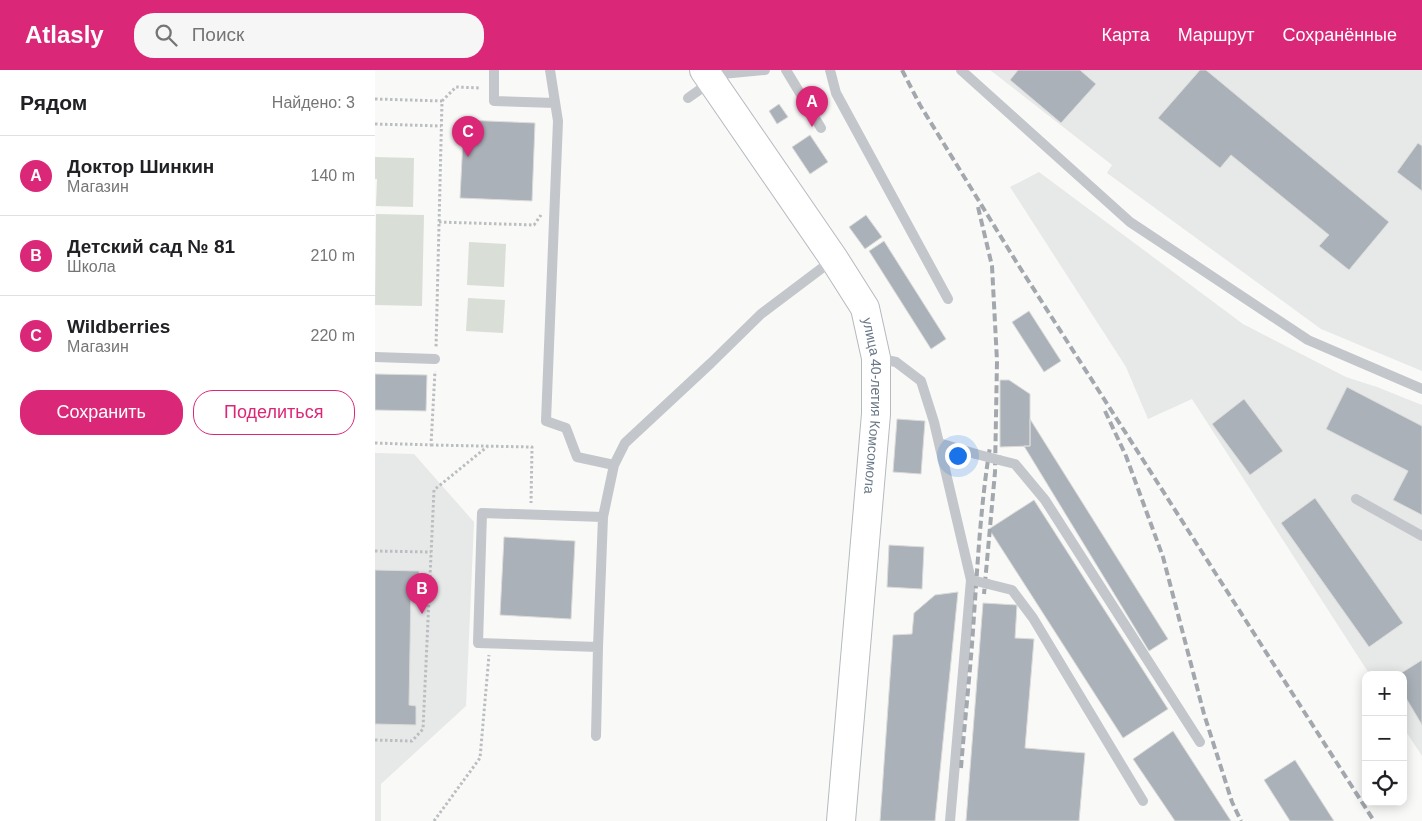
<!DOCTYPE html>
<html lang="ru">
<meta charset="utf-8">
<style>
:root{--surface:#fff;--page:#f6f6f6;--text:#202124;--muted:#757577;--line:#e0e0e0;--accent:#db2777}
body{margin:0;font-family:Helvetica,sans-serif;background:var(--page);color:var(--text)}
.controls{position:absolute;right:15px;bottom:15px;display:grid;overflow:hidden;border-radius:10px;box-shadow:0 2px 12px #0003}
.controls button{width:45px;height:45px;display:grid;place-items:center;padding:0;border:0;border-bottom:1px solid var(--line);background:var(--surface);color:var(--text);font:25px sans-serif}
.you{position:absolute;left:582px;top:385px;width:18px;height:18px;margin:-12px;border:4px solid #fff;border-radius:50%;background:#1a73e8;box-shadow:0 0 0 8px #1a73e833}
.badge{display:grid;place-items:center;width:32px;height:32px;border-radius:50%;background:var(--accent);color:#fff;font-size:16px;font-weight:700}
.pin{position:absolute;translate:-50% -41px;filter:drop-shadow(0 1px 2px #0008)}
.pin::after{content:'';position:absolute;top:26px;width:18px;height:15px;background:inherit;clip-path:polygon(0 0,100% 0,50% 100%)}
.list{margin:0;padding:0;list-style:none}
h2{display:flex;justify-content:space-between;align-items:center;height:65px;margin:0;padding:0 20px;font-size:21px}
h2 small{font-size:16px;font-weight:400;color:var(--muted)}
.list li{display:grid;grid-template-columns:32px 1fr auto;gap:15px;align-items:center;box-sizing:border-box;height:80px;padding:0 20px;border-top:1px solid var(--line)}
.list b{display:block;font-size:19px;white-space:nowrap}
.list p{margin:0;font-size:16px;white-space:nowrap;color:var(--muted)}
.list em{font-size:16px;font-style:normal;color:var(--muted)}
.actions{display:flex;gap:10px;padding:15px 20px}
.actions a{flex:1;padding:11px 0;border:1px solid var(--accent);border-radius:20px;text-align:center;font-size:18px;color:var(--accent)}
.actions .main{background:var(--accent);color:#fff}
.icon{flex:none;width:28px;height:28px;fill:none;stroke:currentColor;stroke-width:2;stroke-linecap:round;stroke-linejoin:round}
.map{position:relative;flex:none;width:1047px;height:751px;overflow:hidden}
header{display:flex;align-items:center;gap:30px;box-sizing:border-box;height:70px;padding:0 25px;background:var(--accent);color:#fff}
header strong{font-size:24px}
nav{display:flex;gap:28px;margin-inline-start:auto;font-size:18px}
.search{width:350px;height:45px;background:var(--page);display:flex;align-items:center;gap:12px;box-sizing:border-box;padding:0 18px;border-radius:20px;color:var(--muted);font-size:19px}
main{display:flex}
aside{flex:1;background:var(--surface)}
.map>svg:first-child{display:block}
.built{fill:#e7e8e8}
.green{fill:#d9ded7}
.building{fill:#aab1b8;stroke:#dbdbd9}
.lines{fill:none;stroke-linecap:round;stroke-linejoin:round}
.secondary-casing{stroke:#b5babf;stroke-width:30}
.path{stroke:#bbbec1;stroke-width:3;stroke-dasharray:2.5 2.5;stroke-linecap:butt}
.service{stroke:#c3c6ca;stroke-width:10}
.secondary{stroke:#fff;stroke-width:28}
.rail{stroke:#a2a8ae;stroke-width:4;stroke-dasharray:8 4;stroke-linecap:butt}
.service-bridge{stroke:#c3c6ca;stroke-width:10}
.labels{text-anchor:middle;stroke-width:5;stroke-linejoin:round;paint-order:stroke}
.street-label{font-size:14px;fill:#6a7887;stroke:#fff}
</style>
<header>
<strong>Atlasly</strong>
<div class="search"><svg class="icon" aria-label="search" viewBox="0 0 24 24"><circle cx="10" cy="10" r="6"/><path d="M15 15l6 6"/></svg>Поиск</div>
<nav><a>Карта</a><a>Маршрут</a><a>Сохранённые</a></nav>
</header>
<main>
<aside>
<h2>Рядом<small>Найдено: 3</small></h2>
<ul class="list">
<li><span class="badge">A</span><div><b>Доктор Шинкин</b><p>Магазин</p></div><em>140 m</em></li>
<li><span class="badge">B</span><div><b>Детский сад № 81</b><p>Школа</p></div><em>210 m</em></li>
<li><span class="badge">C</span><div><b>Wildberries</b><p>Магазин</p></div><em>220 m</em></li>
</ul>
<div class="actions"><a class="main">Сохранить</a><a>Поделиться</a></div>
</aside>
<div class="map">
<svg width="1047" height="751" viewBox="0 0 1047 751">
<rect width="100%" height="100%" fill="#f9f9f7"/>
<path class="built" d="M615 0H1047V301L946 259 732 103 737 95Z
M664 102 868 254 971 307 1002 317 1047 335V686L1028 657V605H995L817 329 773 349 751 297 635 117Z
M0 383 39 384 99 452 91 636 6 714V751H0Z"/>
<path class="green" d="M0 87 39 88 38 137 1 136 2 109H0Z
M1 144 49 145 47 236 0 235Z
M94 172 131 174 129 217 92 215Z
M93 228 130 230 128 263 91 261Z"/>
<path class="building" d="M643 0H705L721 14 686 53 635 10Z
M825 0H831L1014 152 974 200 944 176 954 165 856 85 845 98 783 48Z
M404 34 413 47 402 54 394 41Z
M89 50 160 53 157 131 85 128Z
M435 65 453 92 435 104 417 77Z
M1043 73 1047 76V121L1022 102Z
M491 145 507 167 490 179 474 157Z
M509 171 571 269 556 279 494 181Z
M654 241 686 291 669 302 637 252Z
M0 304 52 305 51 341 0 340Z
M625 310H634L655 324V376L625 377Z
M972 317 1047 356V445L1018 430 1033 401 951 359Z
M869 329 908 381 875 405 837 354Z
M522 349 550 351 546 404 518 402Z
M655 349 793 569 774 581 649 376H655Z
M940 428 1028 553 994 577 906 453Z
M659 430 793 639 748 668 614 459Z
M129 467 200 471 196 549 125 545Z
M514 475 549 477 547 519 512 517Z
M0 500 44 501V519H36L34 635 41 636V655L0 654Z
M583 522 560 751H505L518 565 537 564 539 543 560 525Z
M608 533 642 535 640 568 659 569 650 678 710 683 704 751H591Z
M1047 590V655L1028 623V605H1023Z
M798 661 856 751H800L758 689Z
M920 690 959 751H915L889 710Z"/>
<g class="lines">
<defs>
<g id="secondary">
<path id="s1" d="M329 0 459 189 490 238 501 288V344L466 751"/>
</g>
</defs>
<use href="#secondary" class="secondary-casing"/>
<path class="path" d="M0 29 67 31 61 278
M67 31 81 17 106 18
M0 54 66 56
M64 152 159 155 166 145
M0 373 56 375 60 301
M56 375 157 377 156 433
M0 481 56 482
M0 670 37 671 48 659 59 420 113 376
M59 751 105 688 114 585"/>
<path class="service" d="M119 0V31L180 33
M175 0 183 51 171 351 191 358 202 387 239 395
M411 0 446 58
M455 0 461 23 573 229
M586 0 755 152 933 270 1047 319
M313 28 347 4 390 0
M0 287 60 289
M502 288 521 292 546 311 559 352 596 510 575 751
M564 373 601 384
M624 390 640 394 670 430 825 672
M981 429 1047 466
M107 443 228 447 223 577 103 573Z
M228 447 239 395 250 373 336 293 386 244 459 189
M613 514 637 520 658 548 768 731
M221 666 223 577"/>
<use href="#secondary" class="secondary"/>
<path class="rail" d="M527 0 545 35 642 193 999 751
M603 137 617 196 622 291 620 402 609 524
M730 341 751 386 788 487 829 644 857 732 866 751
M586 698C590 647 596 596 599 545 603 488 606 432 615 377"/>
<path class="service-bridge" d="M601 384 624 390
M597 510 613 514"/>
</g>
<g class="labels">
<g class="street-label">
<text dy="5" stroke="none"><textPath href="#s1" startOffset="386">улица 40-летия Комсомола</textPath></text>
</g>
</g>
</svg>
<div class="controls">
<button>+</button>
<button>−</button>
<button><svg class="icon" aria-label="locate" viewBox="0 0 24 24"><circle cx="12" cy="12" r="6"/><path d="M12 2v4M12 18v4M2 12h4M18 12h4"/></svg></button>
</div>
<div class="you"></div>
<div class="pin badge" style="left:437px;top:57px">A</div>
<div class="pin badge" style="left:47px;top:544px">B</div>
<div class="pin badge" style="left:93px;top:87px">C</div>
</div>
</main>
